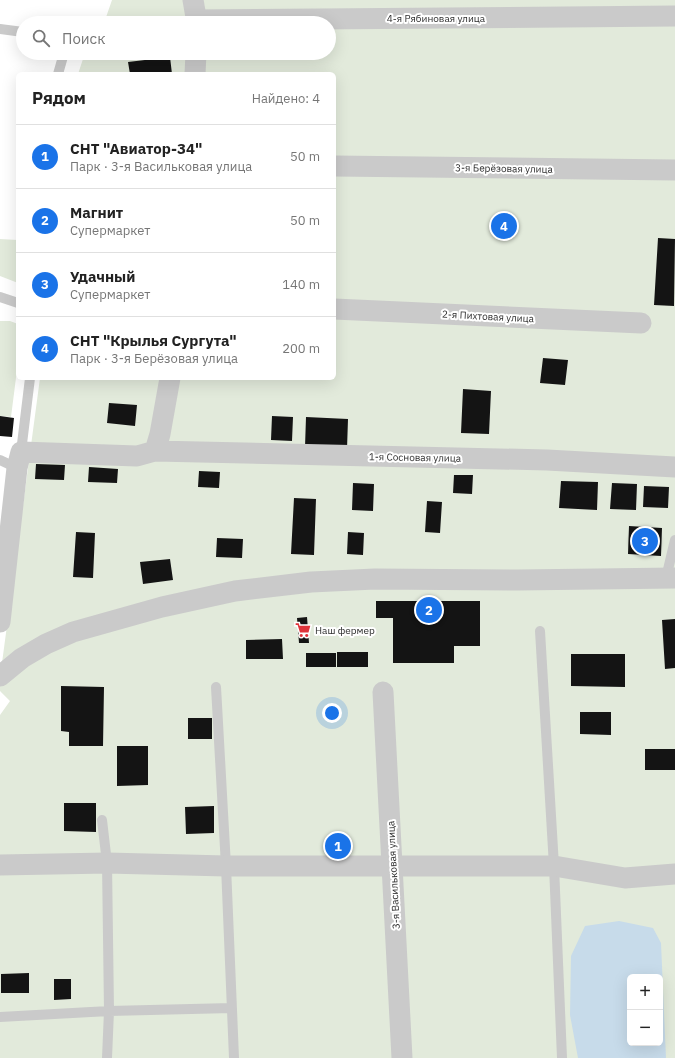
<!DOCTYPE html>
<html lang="ru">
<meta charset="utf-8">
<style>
:root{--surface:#fff;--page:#f2f2f2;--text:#222;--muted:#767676;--line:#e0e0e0;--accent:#1a73e8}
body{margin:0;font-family:"IBM Plex Sans",sans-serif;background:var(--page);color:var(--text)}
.controls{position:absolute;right:12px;bottom:12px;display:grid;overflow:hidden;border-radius:6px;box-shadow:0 4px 16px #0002}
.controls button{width:36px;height:36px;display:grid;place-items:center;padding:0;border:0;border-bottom:1px solid var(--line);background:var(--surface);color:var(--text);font:20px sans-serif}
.you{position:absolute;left:332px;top:713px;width:14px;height:14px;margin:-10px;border:3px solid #fff;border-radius:50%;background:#1a73e8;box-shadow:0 0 0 6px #1a73e833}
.badge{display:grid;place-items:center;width:26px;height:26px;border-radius:50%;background:var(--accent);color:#fff;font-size:13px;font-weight:700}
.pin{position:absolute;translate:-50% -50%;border:2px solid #fff;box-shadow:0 1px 4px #0006}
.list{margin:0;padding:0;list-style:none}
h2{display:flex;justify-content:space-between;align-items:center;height:52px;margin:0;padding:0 16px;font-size:17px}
h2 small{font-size:13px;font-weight:400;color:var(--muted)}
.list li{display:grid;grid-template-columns:26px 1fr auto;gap:12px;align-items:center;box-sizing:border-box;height:64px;padding:0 16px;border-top:1px solid var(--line)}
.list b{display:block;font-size:15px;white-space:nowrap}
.list p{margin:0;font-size:13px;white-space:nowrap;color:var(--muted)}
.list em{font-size:13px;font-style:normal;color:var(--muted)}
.icon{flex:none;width:22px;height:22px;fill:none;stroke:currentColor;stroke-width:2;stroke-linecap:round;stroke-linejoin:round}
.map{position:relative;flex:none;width:675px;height:1058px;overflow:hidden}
.search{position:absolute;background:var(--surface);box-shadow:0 4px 16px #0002;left:16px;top:16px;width:320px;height:44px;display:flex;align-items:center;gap:10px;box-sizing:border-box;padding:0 14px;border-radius:22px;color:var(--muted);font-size:15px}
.panel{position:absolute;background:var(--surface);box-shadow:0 4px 16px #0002;left:16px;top:72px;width:320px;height:308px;border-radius:6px}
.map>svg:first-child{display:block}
.green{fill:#e2eadb;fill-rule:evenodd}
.water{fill:#c7dbea;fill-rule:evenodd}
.building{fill:#141414}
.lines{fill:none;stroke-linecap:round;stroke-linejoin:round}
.service{stroke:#cacaca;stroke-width:10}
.minor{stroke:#cacaca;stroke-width:21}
.labels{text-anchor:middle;stroke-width:4;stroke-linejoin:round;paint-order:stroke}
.street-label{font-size:10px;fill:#2d2d2d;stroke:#fff}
.poi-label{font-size:10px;fill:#2d2d2d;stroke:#fff;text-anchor:start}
</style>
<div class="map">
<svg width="675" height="1058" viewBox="0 0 675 1058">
<rect width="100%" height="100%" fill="#fff"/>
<path class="green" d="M112 0H675V1058H0V715L10 701 0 691V678L40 378H334V74H78L85 53H329V23H104ZM630 977H660V1043H630Z
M0 239 18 240V283L0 276Z
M0 321H10L18 324V362L11 417 0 416Z"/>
<path class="water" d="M619 921 653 928 661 943 666 1058H578L570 1015 571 956 585 926ZM630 977H660V1043H630Z"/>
<path class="building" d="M170 57 172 74H130L128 62Z
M658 238 675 239 674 306 654 305Z
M543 358 568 360 565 385 540 383Z
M463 389 491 391 489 434 461 433Z
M109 403 137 405 135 426 107 423Z
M0 416 14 418 12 437 0 436Z
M272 416 293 417 292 441 271 440Z
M306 417 348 419 347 449 305 447Z
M36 464 65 465 64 480 35 479Z
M89 467 118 469 117 483 88 482Z
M199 471 220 472 219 488 198 487Z
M454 475H473L472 494 453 493Z
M561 481 598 482 597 510 559 508Z
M353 483 374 484 373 511 352 510Z
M612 483 637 484 636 510 610 509Z
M644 486 669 487 668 508 643 507Z
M294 498 316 499 314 555 291 554Z
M427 501 442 502 440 533 425 532Z
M629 526 662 528 661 556 628 554Z
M76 532 95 533 93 578 73 577Z
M348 532 364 533 363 555 347 554Z
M217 538 243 539 242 558 216 557Z
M170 559 173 580 143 584 140 562Z
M376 601H480V646H454V663H393V618H376Z
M307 617 309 643H299L297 618Z
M675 619V668L665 669 662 620Z
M282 639 283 659H246V640Z
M337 652H368V667H337Z
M306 653H336V667H306Z
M571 654H625V687L571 686Z
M61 686 104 687 103 746H69V732L61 731Z
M580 712H611V735L580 734Z
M188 718H212V739H188Z
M117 746H148V785L117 786Z
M645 749H675V770H645Z
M64 803H96V832L64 831Z
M214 806V833L186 834 185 807Z
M29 973V993H1V974Z
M54 979H71V999L54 1000Z"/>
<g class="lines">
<path class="service" d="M0 29 23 32
M58 74 64 53
M0 297 18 303
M21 452 30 378
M0 460 17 468
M666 578 675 540
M540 631 554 866 562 1058
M216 687 226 866 234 1058
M102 820 107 863 109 1011 107 1058
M0 1017 109 1011 232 1008"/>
<path class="minor" d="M193 0 197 23
M197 20 675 16
M195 74 196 53
M334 166 675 170
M334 309 641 323
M155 451 547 460 675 467
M0 622 17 468 21 452 137 456 155 451 160 434 170 378
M0 676 22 658 46 644 73 632 162 607 235 591 311 582 375 579 518 580 675 578
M383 692 402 1058
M0 865 107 863 226 866H554L625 878 675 874"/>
</g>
<defs>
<symbol id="supermarket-bare" viewBox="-9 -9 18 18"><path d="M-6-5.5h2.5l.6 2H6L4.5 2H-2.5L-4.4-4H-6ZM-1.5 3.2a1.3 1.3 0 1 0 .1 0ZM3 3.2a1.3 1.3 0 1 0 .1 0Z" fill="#df343b" stroke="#fff" stroke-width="2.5" paint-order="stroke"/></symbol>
</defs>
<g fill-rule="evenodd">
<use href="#supermarket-bare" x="292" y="619" width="22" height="22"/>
</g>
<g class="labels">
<g class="street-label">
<text x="436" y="22">4-я Рябиновая улица</text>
<text transform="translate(504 168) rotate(1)" y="4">3-я Берёзовая улица</text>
<text transform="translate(488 316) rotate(3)" y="4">2-я Пихтовая улица</text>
<text transform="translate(415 457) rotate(1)" y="4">1-я Сосновая улица</text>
<text transform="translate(393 875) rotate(-93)" y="4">3-я Васильковая улица</text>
</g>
<g class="poi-label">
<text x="315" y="634">Наш фермер</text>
</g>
</g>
</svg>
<div class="controls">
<button>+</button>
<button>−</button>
</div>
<div class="you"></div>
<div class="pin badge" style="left:338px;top:846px">1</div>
<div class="pin badge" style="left:429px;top:610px">2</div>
<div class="pin badge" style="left:645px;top:541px">3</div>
<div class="pin badge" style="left:504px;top:226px">4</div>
<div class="search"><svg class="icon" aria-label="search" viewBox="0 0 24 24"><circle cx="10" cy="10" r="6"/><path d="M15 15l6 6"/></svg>Поиск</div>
<section class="panel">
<h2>Рядом<small>Найдено: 4</small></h2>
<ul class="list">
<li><span class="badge">1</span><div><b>СНТ &quot;Авиатор-34&quot;</b><p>Парк · 3-я Васильковая улица</p></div><em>50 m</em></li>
<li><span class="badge">2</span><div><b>Магнит</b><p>Супермаркет</p></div><em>50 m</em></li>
<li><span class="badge">3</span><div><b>Удачный</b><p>Супермаркет</p></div><em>140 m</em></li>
<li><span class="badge">4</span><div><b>CНТ &quot;Крылья Сургута&quot;</b><p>Парк · 3-я Берёзовая улица</p></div><em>200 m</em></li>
</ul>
</section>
</div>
